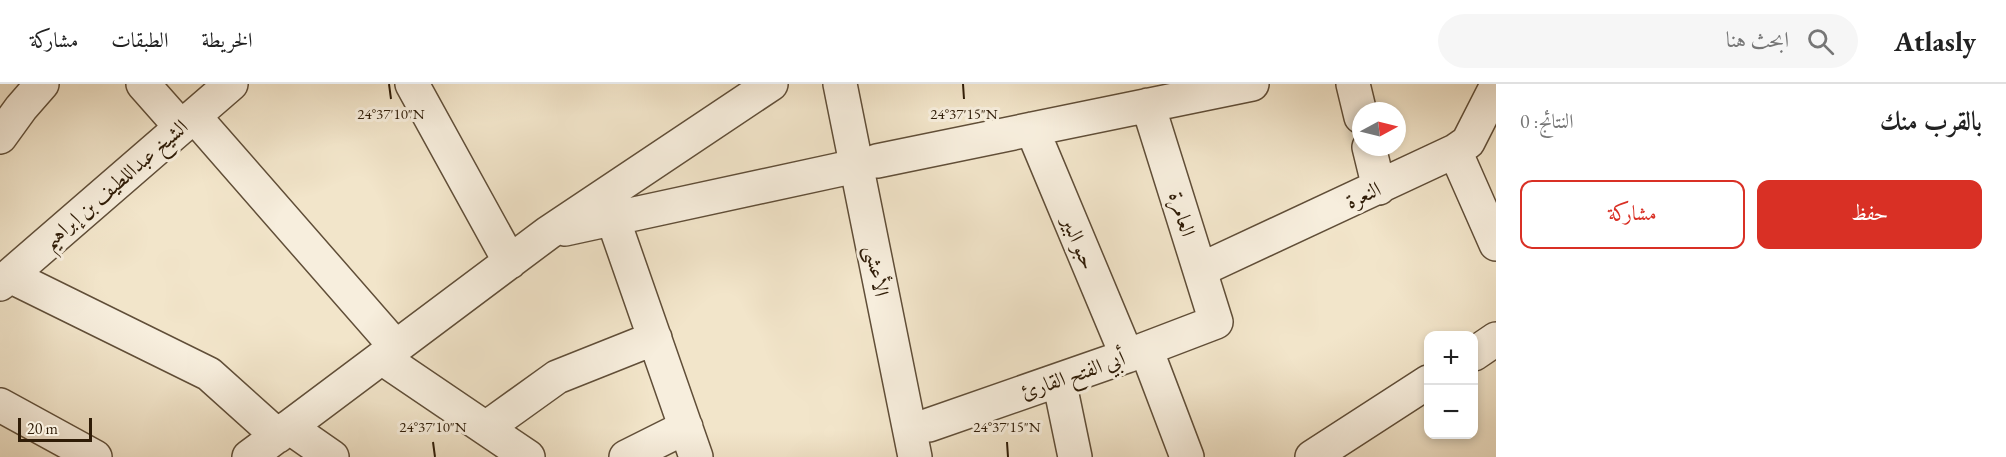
<!DOCTYPE html>
<html lang="ar">
<meta charset="utf-8">
<style>
:root{--surface:#fff;--page:#f6f6f6;--text:#222;--muted:#767676;--line:#e0e0e0;--accent:#d93025}
body{margin:0;font-family:"EB Garamond",Amiri,serif;background:var(--page);color:var(--text);direction:rtl}
.controls{position:absolute;right:18px;bottom:18px;display:grid;overflow:hidden;border-radius:12px;box-shadow:0 3px 9px #0003}
.controls button{width:54px;height:54px;display:grid;place-items:center;padding:0;border:0;border-bottom:2px solid var(--line);background:var(--surface);color:var(--text);font:30px sans-serif}
.compass{position:absolute;left:1352px;top:18px;width:54px;height:54px;border-radius:50%;background:var(--surface);box-shadow:0 3px 9px #0003;rotate:83deg}
.scale{position:absolute;left:18px;bottom:15px;width:74px;box-sizing:border-box;padding-left:6px;border:3px solid #2f1c07;border-top:0;font-size:16px;line-height:21px;white-space:nowrap;color:#2f1c07;-webkit-text-stroke:4px #f7eedd;paint-order:stroke}
.list{margin:0;padding:0;list-style:none}
h2{display:flex;justify-content:space-between;align-items:center;height:78px;margin:0;padding:0 24px;font-size:26px}
h2 small{font-size:20px;font-weight:400;color:var(--muted)}
.actions{display:flex;gap:12px;padding:18px 24px}
.actions a{flex:1;padding:14px 0;border:2px solid var(--accent);border-radius:12px;text-align:center;font-size:21px;color:var(--accent)}
.actions .main{background:var(--accent);color:#fff}
.icon{flex:none;width:33px;height:33px;fill:none;stroke:currentColor;stroke-width:2;stroke-linecap:round;stroke-linejoin:round}
.map{position:relative;flex:none;width:1496px;height:373px;overflow:hidden;direction:ltr}
header{display:flex;align-items:center;gap:36px;box-sizing:border-box;height:84px;padding:0 30px;background:var(--surface);border-bottom:2px solid var(--line)}
header strong{font-size:28px}
nav{display:flex;gap:33px;margin-inline-start:auto;font-size:21px}
.search{width:420px;height:54px;background:var(--page);display:flex;align-items:center;gap:15px;box-sizing:border-box;padding:0 21px;border-radius:33px;color:var(--muted);font-size:22px}
main{display:flex}
aside{flex:1;background:var(--surface)}
.map>svg:first-child{display:block}
.lines{fill:none;stroke-linecap:round;stroke-linejoin:round}
.minor-casing{stroke:#604e38;stroke-width:36}
.minor{stroke:#f7eedd;stroke-width:33}
.ticks{fill:none;stroke:#2f1c07;stroke-width:2}
.labels{text-anchor:middle;stroke-width:6;stroke-linejoin:round;paint-order:stroke}
.street-label{font-size:21px;fill:#2f1c07;stroke:#f7eedd}
.ticks-label{font-size:15px;text-anchor:middle;fill:#2f1c07;stroke:#f7eedd;stroke-width:6;stroke-linejoin:round;paint-order:stroke}
</style>
<header>
<strong>Atlasly</strong>
<div class="search"><svg class="icon" aria-label="search" viewBox="0 0 24 24"><circle cx="10" cy="10" r="6"/><path d="M15 15l6 6"/></svg>ابحث هنا</div>
<nav><a>الخريطة</a><a>الطبقات</a><a>مشاركة</a></nav>
</header>
<main>
<aside>
<h2>بالقرب منك<small>النتائج: 0</small></h2>
<ul class="list">
</ul>
<div class="actions"><a class="main">حفظ</a><a>مشاركة</a></div>
</aside>
<div class="map">
<svg width="1496" height="373" viewBox="0 0 1496 373">
<rect width="100%" height="100%" fill="#f2e5ca"/>
<filter id="stains"><feTurbulence type="fractalNoise" baseFrequency=".00333" numOctaves="4"/><feColorMatrix values="0 0 0 0 .2 0 0 0 0 .09 0 0 0 0 .02 0 0 0 .5 -.17"/></filter>
<radialGradient id="worn" r=".72"><stop offset=".6" stop-color="#630" stop-opacity="0"/><stop offset="1" stop-color="#630" stop-opacity=".3"/></radialGradient>
<g class="lines">
<defs>
<path id="minor" d="M143 0 181 43
M412 0 510 178
M840 0 915 373
M1353 0 1361 33
M194 32 396 263
M1032 45 1127 272
M0 53 21 24 42 0
M1369 63 1379 104
M1455 67 1496 160
M877 77 1252 0
M613 135 696 373
M565 145 856 82
M1200 186 1455 67 1468 58 1496 3
M10 192 209 290 278 352
M0 200 231 0
M1146 265 1187 373
M1474 270 1496 255
M382 274 528 373
M1059 296 1075 373
M0 321 95 373
M929 341 1127 272 1216 238 1148 21
M289 343 332 373
M486 344 557 293 655 254
M249 373 548 149 771 0
M626 373 686 343
M1312 373 1428 298"/>
</defs>
<use href="#minor" class="minor-casing"/>
<use href="#minor" class="minor"/>
</g>
<path class="ticks" d="M389 0 391 15M963 0 964 15M433 358 435 373M1007 358 1008 373"/>
<g class="labels">
<g class="street-label">
<text transform="translate(115 100) rotate(-41)" y="7">الشيخ عبداللطيف بن إبراهيم</text>
<text transform="translate(1363 111) rotate(-25)" y="7">النعرة</text>
<text transform="translate(1182 130) rotate(73)" y="7">العامرة</text>
<text transform="translate(1079 159) rotate(67)" y="7">حبو البير</text>
<text transform="translate(877 187) rotate(79)" y="7">الأعشى</text>
<text transform="translate(1073 291) rotate(-19)" y="7">أبي الفتح القارئ</text>
</g>
</g>
<g class="ticks-label">
<text x="391" y="35">24°37'10"N</text>
<text x="964" y="35">24°37'15"N</text>
<text x="433" y="348">24°37'10"N</text>
<text x="1007" y="348">24°37'15"N</text>
</g>
<rect width="100%" height="100%" filter="url(#stains)"/>
<rect width="100%" height="100%" fill="url(#worn)"/>
</svg>
<div class="controls">
<button>+</button>
<button>−</button>
</div>
<svg class="compass" viewBox="-18 -18 36 36"><path d="M0-13l5 13h-10z" fill="#e53935"/><path d="M0 13l5-13h-10z" fill="#767676"/></svg>
<div class="scale">20 m</div>
</div>
</main>
